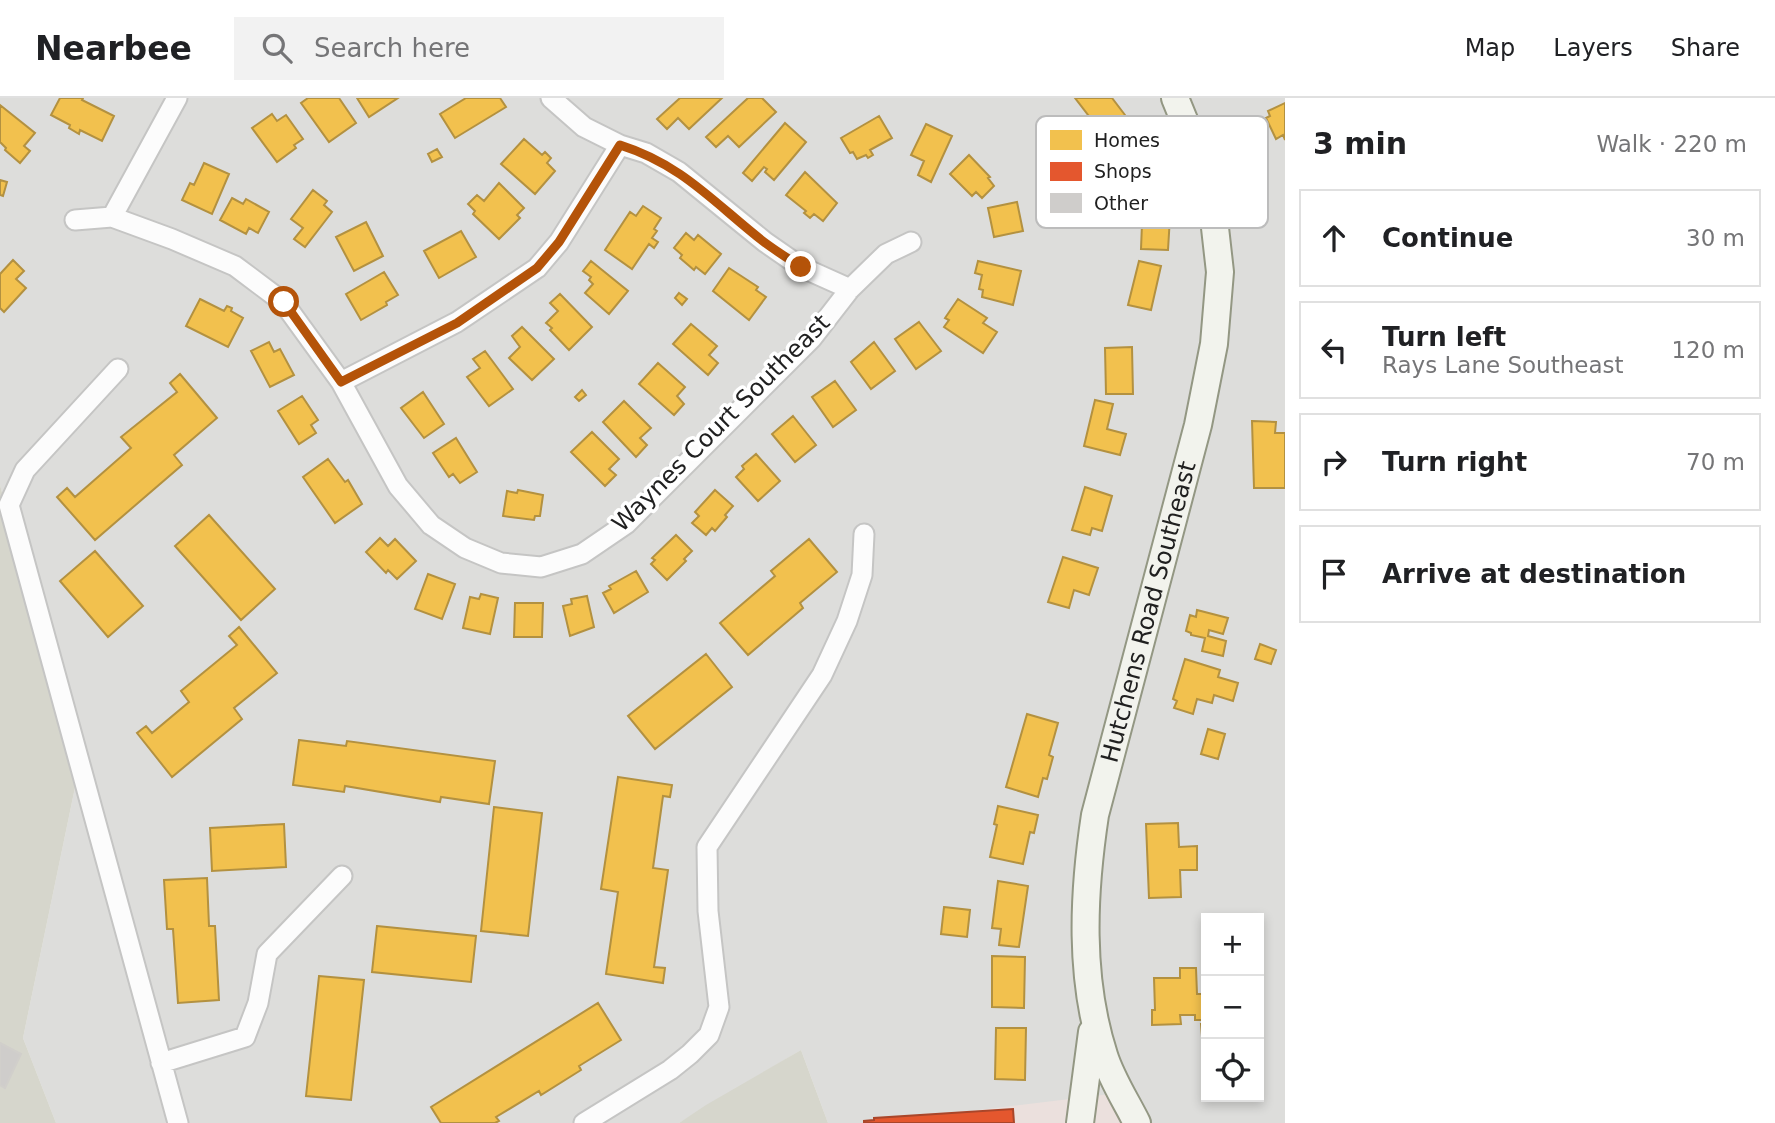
<!DOCTYPE html>
<meta charset="utf-8">
<style>
:root{--surface:#fff;--page:#f2f2f2;--text:#202124;--muted:#757577;--line:#e0e0e0}
body{margin:0;font-family:"DejaVu Sans",sans-serif;background:var(--page);color:var(--text)}
.controls{position:absolute;right:21px;bottom:21px;display:grid;overflow:hidden;border-radius:0px;box-shadow:0 4px 10px #0003}
.controls button{width:63px;height:63px;display:grid;place-items:center;padding:0;border:0;border-bottom:2px solid var(--line);background:var(--surface);color:var(--text);font:35px sans-serif}
.stop{position:absolute;width:21px;height:21px;margin:-16px;border:5px solid #b45309;border-radius:50%;background:#fff}
.stop.end{background:#b45309;border-color:#fff;box-shadow:0 2px 7px #0008}
.list{margin:0;padding:0;list-style:none}
h2{display:flex;justify-content:space-between;align-items:center;height:91px;margin:0;padding:0 28px;font-size:30px}
h2 small{font-size:23px;font-weight:400;color:var(--muted)}
.list li{display:grid;grid-template-columns:46px 1fr auto;gap:21px;align-items:center;box-sizing:border-box;height:98px;margin:0 14px 14px;padding:0 14px;border:2px solid var(--line);border-radius:0px}
.list b{display:block;font-size:26px;white-space:nowrap}
.list p{margin:0;font-size:23px;white-space:nowrap;color:var(--muted)}
.list em{font-size:23px;font-style:normal;color:var(--muted)}
.icon{flex:none;width:38px;height:38px;fill:none;stroke:currentColor;stroke-width:2;stroke-linecap:round;stroke-linejoin:round}
.map{position:relative;flex:none;width:1285px;height:1025px;overflow:hidden}
header{display:flex;align-items:center;gap:42px;box-sizing:border-box;height:98px;padding:0 35px;background:var(--surface);border-bottom:2px solid var(--line)}
header strong{font-size:33px}
nav{display:flex;gap:38px;margin-inline-start:auto;font-size:24px}
.search{width:490px;height:63px;background:var(--page);display:flex;align-items:center;gap:18px;box-sizing:border-box;padding:0 24px;border-radius:0px;color:var(--muted);font-size:26px}
main{display:flex}
aside{flex:1;background:var(--surface)}
.map>svg:first-child{display:block}
.residential{fill:#dddddb;fill-rule:evenodd}
.commercial{fill:#ebe0dd}
.construction{fill:#d6d6cc}
.homes{fill:#f2c14e;stroke:#b39140;stroke-width:2}
.shops{fill:#e4572e;stroke:#a9462a;stroke-width:2}
.building{fill:#cfcdcb;stroke:#d1cfcb;stroke-width:2}
.lines{fill:none;stroke-linecap:round;stroke-linejoin:round}
.street-casing{stroke:#c5c5c4;stroke-width:23}
.secondary-casing{stroke:#939783;stroke-width:30}
.street{stroke:#fcfcfc;stroke-width:19}
.secondary{stroke:#f2f3ed;stroke-width:26}
.route{stroke:#b45309;stroke-width:9}
.labels{text-anchor:middle;stroke-width:7;stroke-linejoin:round;paint-order:stroke}
.street-label{font-size:24px;fill:#202020;stroke:#fff}
.key{fill:#fff;stroke:#bcbcbc;stroke-width:2}
.key-label{font-size:19px;fill:#202020}
</style>
<header>
<strong>Nearbee</strong>
<div class="search"><svg class="icon" aria-label="search" viewBox="0 0 24 24"><circle cx="10" cy="10" r="6"/><path d="M15 15l6 6"/></svg>Search here</div>
<nav><a>Map</a><a>Layers</a><a>Share</a></nav>
</header>
<main>
<div class="map">
<svg width="1285" height="1025" viewBox="0 0 1285 1025">
<rect width="100%" height="100%" fill="#eeedea"/>
<path class="residential" d="M0 0H1285V1025H828L801 952 679 1025H56L23 940 78 675 0 387ZM1206 820H1259V999H1206Z"/>
<path class="commercial" d="M1111 996 1137 1025H871Z"/>
<path class="construction" d="M0 387 78 675 23 940 56 1025H0Z
M801 952 828 1025H679L706 1007Z"/>
<path class="homes" d="M60 0H83L82 2 114 18 102 43 80 32 79 36 69 30 70 27 51 17Z
M308 0H339L356 25 329 44 301 5Z
M357 0H398L369 19Z
M466 0H500L506 9 455 40 440 16Z
M680 0H722L689 31 678 20 667 31 657 21Z
M748 0H762L776 14 739 49 728 38 716 49 706 39Z
M1075 0H1112L1125 17 1102 35Z
M1285 5V42L1283 37 1276 41 1266 20 1270 18 1268 13Z
M0 7 35 35 24 48 30 53 20 65 5 52 6 50 0 44Z
M272 16 277 23 286 17 303 41 294 47 296 50 277 64 252 30Z
M879 18 892 40 870 52 873 57 868 60 866 57 857 61 853 54 850 55 841 40Z
M785 25 806 44 774 82 765 74 767 71 764 69 752 83 743 75Z
M926 26 952 38 931 84 918 77 924 63 911 57Z
M524 41 542 57 545 54 551 60 547 65 555 73 535 96 501 66Z
M437 51 442 59 432 64 428 56Z
M969 57 990 79 988 80 994 88 982 100 976 94 972 98 950 76Z
M204 65 229 76 212 116 182 102 190 85 194 87Z
M805 74 837 105 823 123 814 116 810 120 804 115 806 113 786 97Z
M0 82 7 84 3 98 0 97Z
M499 85 524 110 517 117 520 120 499 141 473 116 475 113 468 106 477 97 484 103Z
M313 92 327 103 324 107 332 114 305 149 294 141 303 130 291 121Z
M232 100 243 106 246 101 269 114 258 135 249 130 246 136 220 122Z
M1143 101 1171 102 1168 152 1141 151Z
M1017 104 1023 133 994 139 988 110Z
M643 108 661 120 654 131 657 133 652 140 658 144 654 150 649 146 632 171 605 152 630 114 636 118Z
M366 124 383 158 354 173 336 139Z
M461 133 476 159 439 180 424 153Z
M686 135 694 142 698 137 721 156 705 176 696 169 694 172 680 160 682 157 674 150Z
M13 162 24 173 16 181 26 190 4 214 0 210V176Z
M591 163 628 193 609 216 585 195 593 186 589 182 591 179 583 173Z
M978 163 1021 173 1013 207 982 199 983 192 979 191 982 177 975 175Z
M1139 163 1161 168 1151 212 1128 207Z
M729 170 758 189 756 192 766 199 749 222 713 193Z
M384 174 398 197 386 204 387 207 361 222 346 196Z
M679 195 687 201 682 207 675 200Z
M560 196 592 229 569 252 550 232 552 230 546 225 558 213 550 205Z
M200 201 224 213 227 208 232 210 231 213 243 220 228 249 186 228Z
M958 201 987 220 983 225 997 234 983 255 944 229 949 222 945 220Z
M919 224 941 253 916 271 895 241Z
M691 226 717 248 709 257 718 265 708 277 673 246Z
M522 229 554 261 532 282 509 260 520 249 512 238Z
M269 244 274 254 280 251 294 277 270 289 251 253Z
M874 244 895 273 871 291 851 264Z
M1132 249 1133 296H1106L1105 250Z
M485 253 513 291 489 308 467 279 480 270 473 261Z
M658 265 685 289 677 298 684 306 674 317 639 286Z
M180 276 217 320 174 357 182 367 95 442 57 399 67 390 75 399 131 350 121 339 177 294 170 285Z
M835 283 856 312 833 329 812 299Z
M582 292 586 297 579 303 575 299Z
M423 294 444 326 424 340 401 310Z
M302 298 318 322 311 327 316 335 299 346 278 313Z
M1095 302 1113 306 1107 331 1126 336 1120 357 1084 348Z
M624 303 651 330 640 340 647 347 636 359 603 324Z
M793 318 816 347 795 364 772 336Z
M1252 323 1276 324 1275 335H1285V390H1254Z
M592 334 619 361 609 371 616 377 605 388 571 354Z
M456 340 477 374 460 385 453 376 449 379 433 355Z
M756 356 780 383 758 403 736 379 744 371 742 368Z
M328 361 345 384 348 382 362 406 335 425 303 379Z
M1085 389 1112 398 1102 433 1092 430 1090 437 1072 432Z
M518 392 543 397 540 418H535L534 422 503 418 507 393 517 395Z
M715 392 733 408 725 417 727 419 715 433 712 430 706 437 692 425 699 418 695 414Z
M209 417 275 491 241 522 175 448Z
M676 437 692 453 684 461 686 463 667 482 651 466 655 462 652 460Z
M380 440 388 448 395 441 416 463 397 481 388 472 386 475 366 454Z
M809 441 837 474 800 505 803 510 748 557 720 525 775 478 771 473Z
M95 453 143 508 108 539 60 483Z
M1063 459 1098 470 1089 497 1074 492 1069 510 1048 504Z
M636 473 648 494 614 515 603 495 611 491 609 488Z
M428 476 455 486 442 521 415 511Z
M481 496 498 500 490 536 463 530 470 499 479 501Z
M587 498 594 529 570 538 563 508 572 506 571 501Z
M515 505H543L542 539H514Z
M1197 512 1228 520 1223 536 1209 532 1208 538 1226 543 1223 558 1202 553 1205 540 1191 537V535L1186 533 1190 517 1196 519Z
M239 529 277 575 234 610 242 621 172 679 137 635 146 628 152 635 189 604 181 593 237 547 229 538Z
M1260 546 1276 552 1271 566 1255 561Z
M706 556 732 589 655 651 628 618Z
M1185 561 1220 572 1218 579 1238 585 1233 603 1214 597 1212 605 1197 601 1193 616 1174 610 1177 603 1173 601Z
M1027 616 1058 625 1049 657 1053 659 1047 681 1043 680 1038 699 1006 689Z
M1208 631 1225 636 1218 661 1201 656Z
M299 642 346 648 347 643 495 663 489 706 441 699 440 704 345 688 344 694 293 687Z
M618 679 672 687 670 699 663 698 653 770 668 772 654 869 665 870 663 885 606 876 618 794 601 791Z
M998 708 1038 717 1034 735 1030 734 1023 766 990 759 997 727 994 726Z
M494 709 542 715 528 838 481 833Z
M1178 725 1179 749 1197 748V772H1180L1181 799 1149 800 1146 726Z
M284 726 286 769 212 773 210 730Z
M207 780 209 828H215L219 902 178 905 173 831H167L164 782Z
M998 783 1028 788 1019 849 999 847 1001 831 992 830Z
M944 809 970 812 967 839 941 836Z
M377 828 476 838 471 884 372 874Z
M992 858 1025 859 1024 910 992 909Z
M1180 870H1196L1197 896H1206V922H1195V917H1180L1181 926 1152 927V912H1155L1154 880H1180Z
M319 878 364 882 351 1002 306 998Z
M598 905 621 942 579 968 581 972 541 997 539 993 496 1019 499 1023 495 1025H441L431 1009Z
M1201 926H1206V938H1202Z
M996 930H1026L1025 982 995 981Z"/>
<path class="shops" d="M1013 1011 1014 1025H864V1023L874 1022V1020Z"/>
<path class="building" d="M0 945 21 956 5 990 0 987Z"/>
<g class="lines">
<defs>
<path id="street" d="M551 0 584 29 620 47 646 55 679 74 765 144 801 169 850 191
M112 119 177 0
M75 122 112 119 172 141 235 168 283 204 341 284 398 388 431 427 465 450 501 465 541 469 582 456 626 426 812 240 850 191 886 156 911 144
M118 271 25 372 9 407 178 1025
M341 284 457 224 537 170 559 144 620 47
M161 965 245 939 258 905 267 856 342 778
M584 1025 670 972 690 956 709 937 719 909 708 813 707 749 822 577 847 523 862 477 864 436"/>
<g id="secondary">
<path d="M1080 1025 1092 934"/>
<path id="s1" d="M1137 1025C1126 1003 1111 980 1104 957 1079 880 1083 796 1095 717L1198 327 1214 246 1220 174 1213 112 1202 66 1175 0"/>
</g>
</defs>
<use href="#street" class="street-casing"/>
<use href="#secondary" class="secondary-casing"/>
<use href="#street" class="street"/>
<use href="#secondary" class="secondary"/>
</g>
<g class="lines">
<path class="route" d="M284 204 341 284 457 225 537 170 559 144 620 47C683 67 714 105 764 144 776 153 789 161 801 169"/>
</g>
<g class="labels">
<g class="street-label">
<text transform="translate(721 325) rotate(-45)" y="8">Waynes Court Southeast</text>
<text dy="8" stroke="none"><textPath href="#s1" startOffset="528">Hutchens Road Southeast</textPath></text>
</g>
</g>
<rect x="1036" y="18" width="232" height="112" rx="10" class="key"/>
<rect x="1050" y="32" width="32" height="20" fill="#f2c14e"/>
<rect x="1050" y="64" width="32" height="19" fill="#e4572e"/>
<rect x="1050" y="95" width="32" height="20" fill="#cfcdcb"/>
<g class="key-label">
<text x="1094" y="49">Homes</text>
<text x="1094" y="80">Shops</text>
<text x="1094" y="112">Other</text>
</g>
</svg>
<div class="controls">
<button>+</button>
<button>−</button>
<button><svg class="icon" aria-label="locate" viewBox="0 0 24 24"><circle cx="12" cy="12" r="6"/><path d="M12 2v4M12 18v4M2 12h4M18 12h4"/></svg></button>
</div>
<div class="stop" style="left:284px;top:204px"></div>
<div class="stop end" style="left:801px;top:169px"></div>
</div>
<aside>
<h2>3 min<small>Walk · 220 m</small></h2>
<ul class="list">
<li><svg class="icon" aria-label="ahead" viewBox="0 0 24 24"><path d="M12 20V5M6 11l6-6 6 6"/></svg><div><b>Continue</b></div><em>30 m</em></li>
<li><svg class="icon" aria-label="left" viewBox="0 0 24 24"><path d="M17 20v-9H6M10 6l-5 5 5 5"/></svg><div><b>Turn left</b><p>Rays Lane Southeast</p></div><em>120 m</em></li>
<li><svg class="icon" aria-label="right" viewBox="0 0 24 24"><path d="M7 20v-9h11M14 6l5 5-5 5"/></svg><div><b>Turn right</b></div><em>70 m</em></li>
<li><svg class="icon" aria-label="arrive" viewBox="0 0 24 24"><path d="M6 21V4h12l-3 4 3 4H6"/></svg><div><b>Arrive at destination</b></div></li>
</ul>
</aside>
</main>
